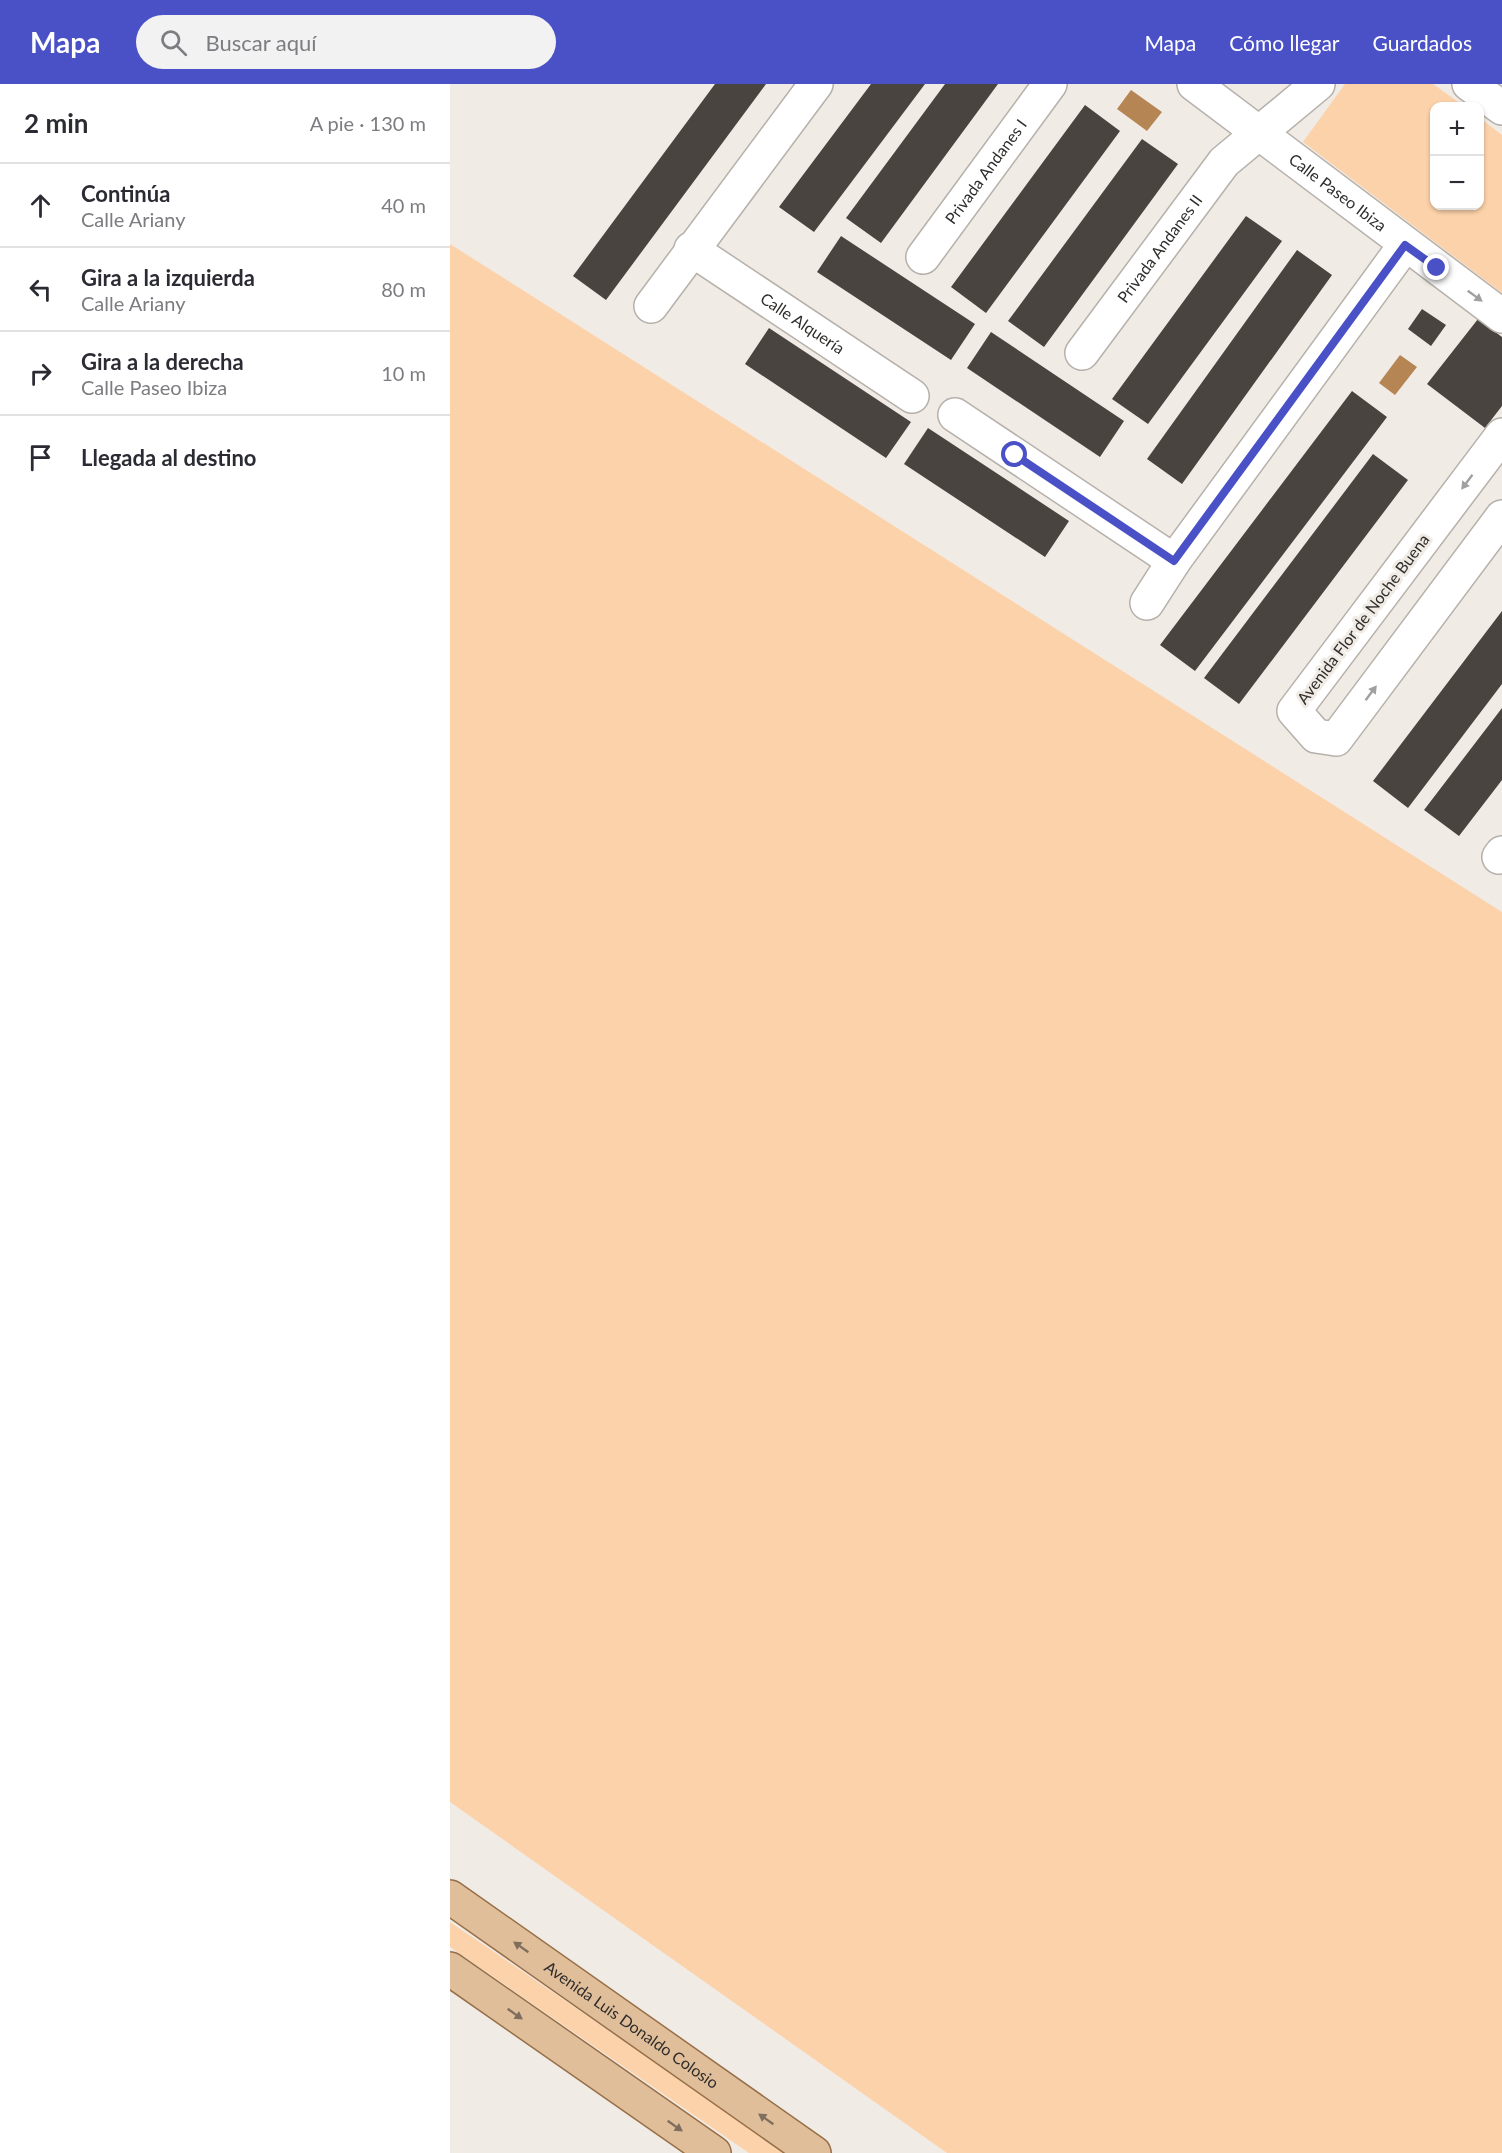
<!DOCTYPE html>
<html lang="es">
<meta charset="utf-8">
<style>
:root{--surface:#fff;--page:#f2f2f3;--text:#2b2b33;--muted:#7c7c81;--line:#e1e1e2;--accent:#4a51c7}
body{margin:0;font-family:Lato,sans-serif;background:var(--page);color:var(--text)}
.controls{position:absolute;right:18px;top:18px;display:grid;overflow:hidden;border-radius:12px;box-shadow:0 2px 4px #0004}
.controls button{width:54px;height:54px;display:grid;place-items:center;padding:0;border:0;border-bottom:2px solid var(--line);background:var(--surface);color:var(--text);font:30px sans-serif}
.stop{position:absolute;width:18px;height:18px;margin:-14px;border:4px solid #4a51c7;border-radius:50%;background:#fff}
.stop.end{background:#4a51c7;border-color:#fff;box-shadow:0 2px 6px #0008}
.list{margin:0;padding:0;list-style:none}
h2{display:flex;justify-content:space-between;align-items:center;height:78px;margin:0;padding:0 24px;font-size:26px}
h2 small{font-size:20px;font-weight:400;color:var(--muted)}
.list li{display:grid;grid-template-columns:39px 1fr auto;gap:18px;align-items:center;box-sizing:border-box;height:84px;padding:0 24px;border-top:2px solid var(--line)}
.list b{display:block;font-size:22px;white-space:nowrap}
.list p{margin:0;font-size:20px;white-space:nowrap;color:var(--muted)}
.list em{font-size:20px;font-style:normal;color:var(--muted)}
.icon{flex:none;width:33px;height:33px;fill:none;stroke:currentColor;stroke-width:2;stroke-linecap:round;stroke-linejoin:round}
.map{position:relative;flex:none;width:1052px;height:2069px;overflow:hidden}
header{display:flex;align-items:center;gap:36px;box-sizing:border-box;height:84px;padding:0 30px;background:var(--accent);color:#fff}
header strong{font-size:28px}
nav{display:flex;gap:33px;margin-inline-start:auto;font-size:21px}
.search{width:420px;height:54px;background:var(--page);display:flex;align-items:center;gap:15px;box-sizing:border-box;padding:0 21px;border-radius:33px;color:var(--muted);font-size:22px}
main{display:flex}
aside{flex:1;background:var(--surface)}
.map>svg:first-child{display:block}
.green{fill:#fcd2aa}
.water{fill:#b68554}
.building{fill:#49443f}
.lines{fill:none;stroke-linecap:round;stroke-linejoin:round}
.street-casing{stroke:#b6b0aa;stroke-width:36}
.primary-casing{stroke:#966f48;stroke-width:36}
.street{stroke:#fff;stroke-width:33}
.primary{stroke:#e1be9a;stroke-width:33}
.oneway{fill:#a1a0a0}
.oneway2{fill:#7f6e5d}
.route{stroke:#4a51c7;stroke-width:8}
.labels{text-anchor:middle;stroke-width:6;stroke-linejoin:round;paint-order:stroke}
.street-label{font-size:16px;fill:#2f2d2b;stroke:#f1ebe5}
</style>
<header>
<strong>Mapa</strong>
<div class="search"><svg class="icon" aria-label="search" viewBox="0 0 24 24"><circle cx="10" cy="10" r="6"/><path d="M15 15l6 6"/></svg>Buscar aquí</div>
<nav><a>Mapa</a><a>Cómo llegar</a><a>Guardados</a></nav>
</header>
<main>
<aside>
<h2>2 min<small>A pie · 130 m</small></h2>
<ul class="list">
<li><svg class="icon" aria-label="ahead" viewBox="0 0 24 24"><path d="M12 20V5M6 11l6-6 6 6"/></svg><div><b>Continúa</b><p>Calle Ariany</p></div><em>40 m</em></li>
<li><svg class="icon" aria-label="left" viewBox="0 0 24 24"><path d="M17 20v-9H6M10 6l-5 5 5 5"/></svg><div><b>Gira a la izquierda</b><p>Calle Ariany</p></div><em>80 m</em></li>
<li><svg class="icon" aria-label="right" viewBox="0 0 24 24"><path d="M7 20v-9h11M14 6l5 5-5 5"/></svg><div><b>Gira a la derecha</b><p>Calle Paseo Ibiza</p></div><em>10 m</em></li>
<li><svg class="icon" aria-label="arrive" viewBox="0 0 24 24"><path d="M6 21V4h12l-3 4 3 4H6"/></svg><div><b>Llegada al destino</b></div></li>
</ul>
</aside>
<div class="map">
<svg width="1052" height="2069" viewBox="0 0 1052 2069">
<rect width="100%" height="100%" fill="#f1ebe5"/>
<path class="green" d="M895 0H983L1014 22H984V122H1030V34L1052 51V209L853 58Z
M0 160 1052 828V2069H497L0 1718Z
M0 1838 37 1863 337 2069H299L0 1863Z"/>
<path class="water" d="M681 6 712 28 697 47 667 25Z
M950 271 967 283 945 311 929 299Z"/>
<path class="building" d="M265 0H316L156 216 123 192Z
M421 0H475L364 148 329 123Z
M495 0H548L431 159 396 134Z
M635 21 670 47 536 229 501 203Z
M692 55 728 80 594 263 558 237Z
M796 132 832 157 698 340 662 315Z
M391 152 525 240 501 276 367 188Z
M847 166 882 191 732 400 697 375Z
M972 225 996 241 981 262 958 245Z
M1028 235 1052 253V322L1035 344 977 300Z
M319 244 461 338 436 374 295 280Z
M541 248 674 337 650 373 517 284Z
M902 307 937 333 745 587 710 561Z
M478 344 619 437 595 473 454 380Z
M923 370 958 396 789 620 754 594Z
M1052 527V600L958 724 923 697Z
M1052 624V696L1009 752 974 726Z"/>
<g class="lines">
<defs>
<g id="street">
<path id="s1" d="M744 0 1052 232"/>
<path d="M1019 0 1052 24"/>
<path id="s2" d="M241 165 462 312"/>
<path id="s3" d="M473 173 600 0"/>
<path d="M201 222 366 0"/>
<path id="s4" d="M632 269 774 78 868 0"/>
<path d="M505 331 724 477"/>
<path d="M1052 351 844 627 866 652 886 655 1052 433"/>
<path d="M697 519 724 477 955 161"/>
<path d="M1049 773 1052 769"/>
</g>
<g id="primary">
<path id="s5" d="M0 1813 364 2069"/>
<path d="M0 1885 264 2069"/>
</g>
</defs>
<use href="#street" class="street-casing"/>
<use href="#primary" class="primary-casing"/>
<use href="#street" class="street"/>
<use href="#primary" class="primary"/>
</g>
<defs><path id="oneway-solid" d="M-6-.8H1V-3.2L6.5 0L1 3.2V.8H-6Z" transform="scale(1.5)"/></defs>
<g class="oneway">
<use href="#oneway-solid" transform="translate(1025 212) rotate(36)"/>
<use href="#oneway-solid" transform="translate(1017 398) rotate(127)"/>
<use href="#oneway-solid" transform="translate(921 609) rotate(-53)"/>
</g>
<g class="oneway2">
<use href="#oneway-solid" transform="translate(71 1863) rotate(-145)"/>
<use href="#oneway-solid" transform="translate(65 1930) rotate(35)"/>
<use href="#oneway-solid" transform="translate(316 2035) rotate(-145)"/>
<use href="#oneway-solid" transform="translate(225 2042) rotate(35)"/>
</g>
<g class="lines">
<path class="route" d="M565 371 724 477 955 161 987 184"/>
</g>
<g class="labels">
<g class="street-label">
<text dy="6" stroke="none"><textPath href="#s3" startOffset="106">Privada Andanes I</textPath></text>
<text dy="6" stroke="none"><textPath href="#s1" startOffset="180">Calle Paseo Ibiza</textPath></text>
<text dy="6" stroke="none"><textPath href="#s4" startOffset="130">Privada Andanes II</textPath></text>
<text dy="6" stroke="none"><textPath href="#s2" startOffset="134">Calle Alquería</textPath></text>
<text transform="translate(913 535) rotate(-53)" y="6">Avenida Flor de Noche Buena</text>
<text dy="6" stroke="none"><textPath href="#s5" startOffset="222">Avenida Luis Donaldo Colosio</textPath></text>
</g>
</g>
</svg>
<div class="controls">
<button>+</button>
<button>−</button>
</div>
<div class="stop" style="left:565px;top:371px"></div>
<div class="stop end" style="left:987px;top:184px"></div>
</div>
</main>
